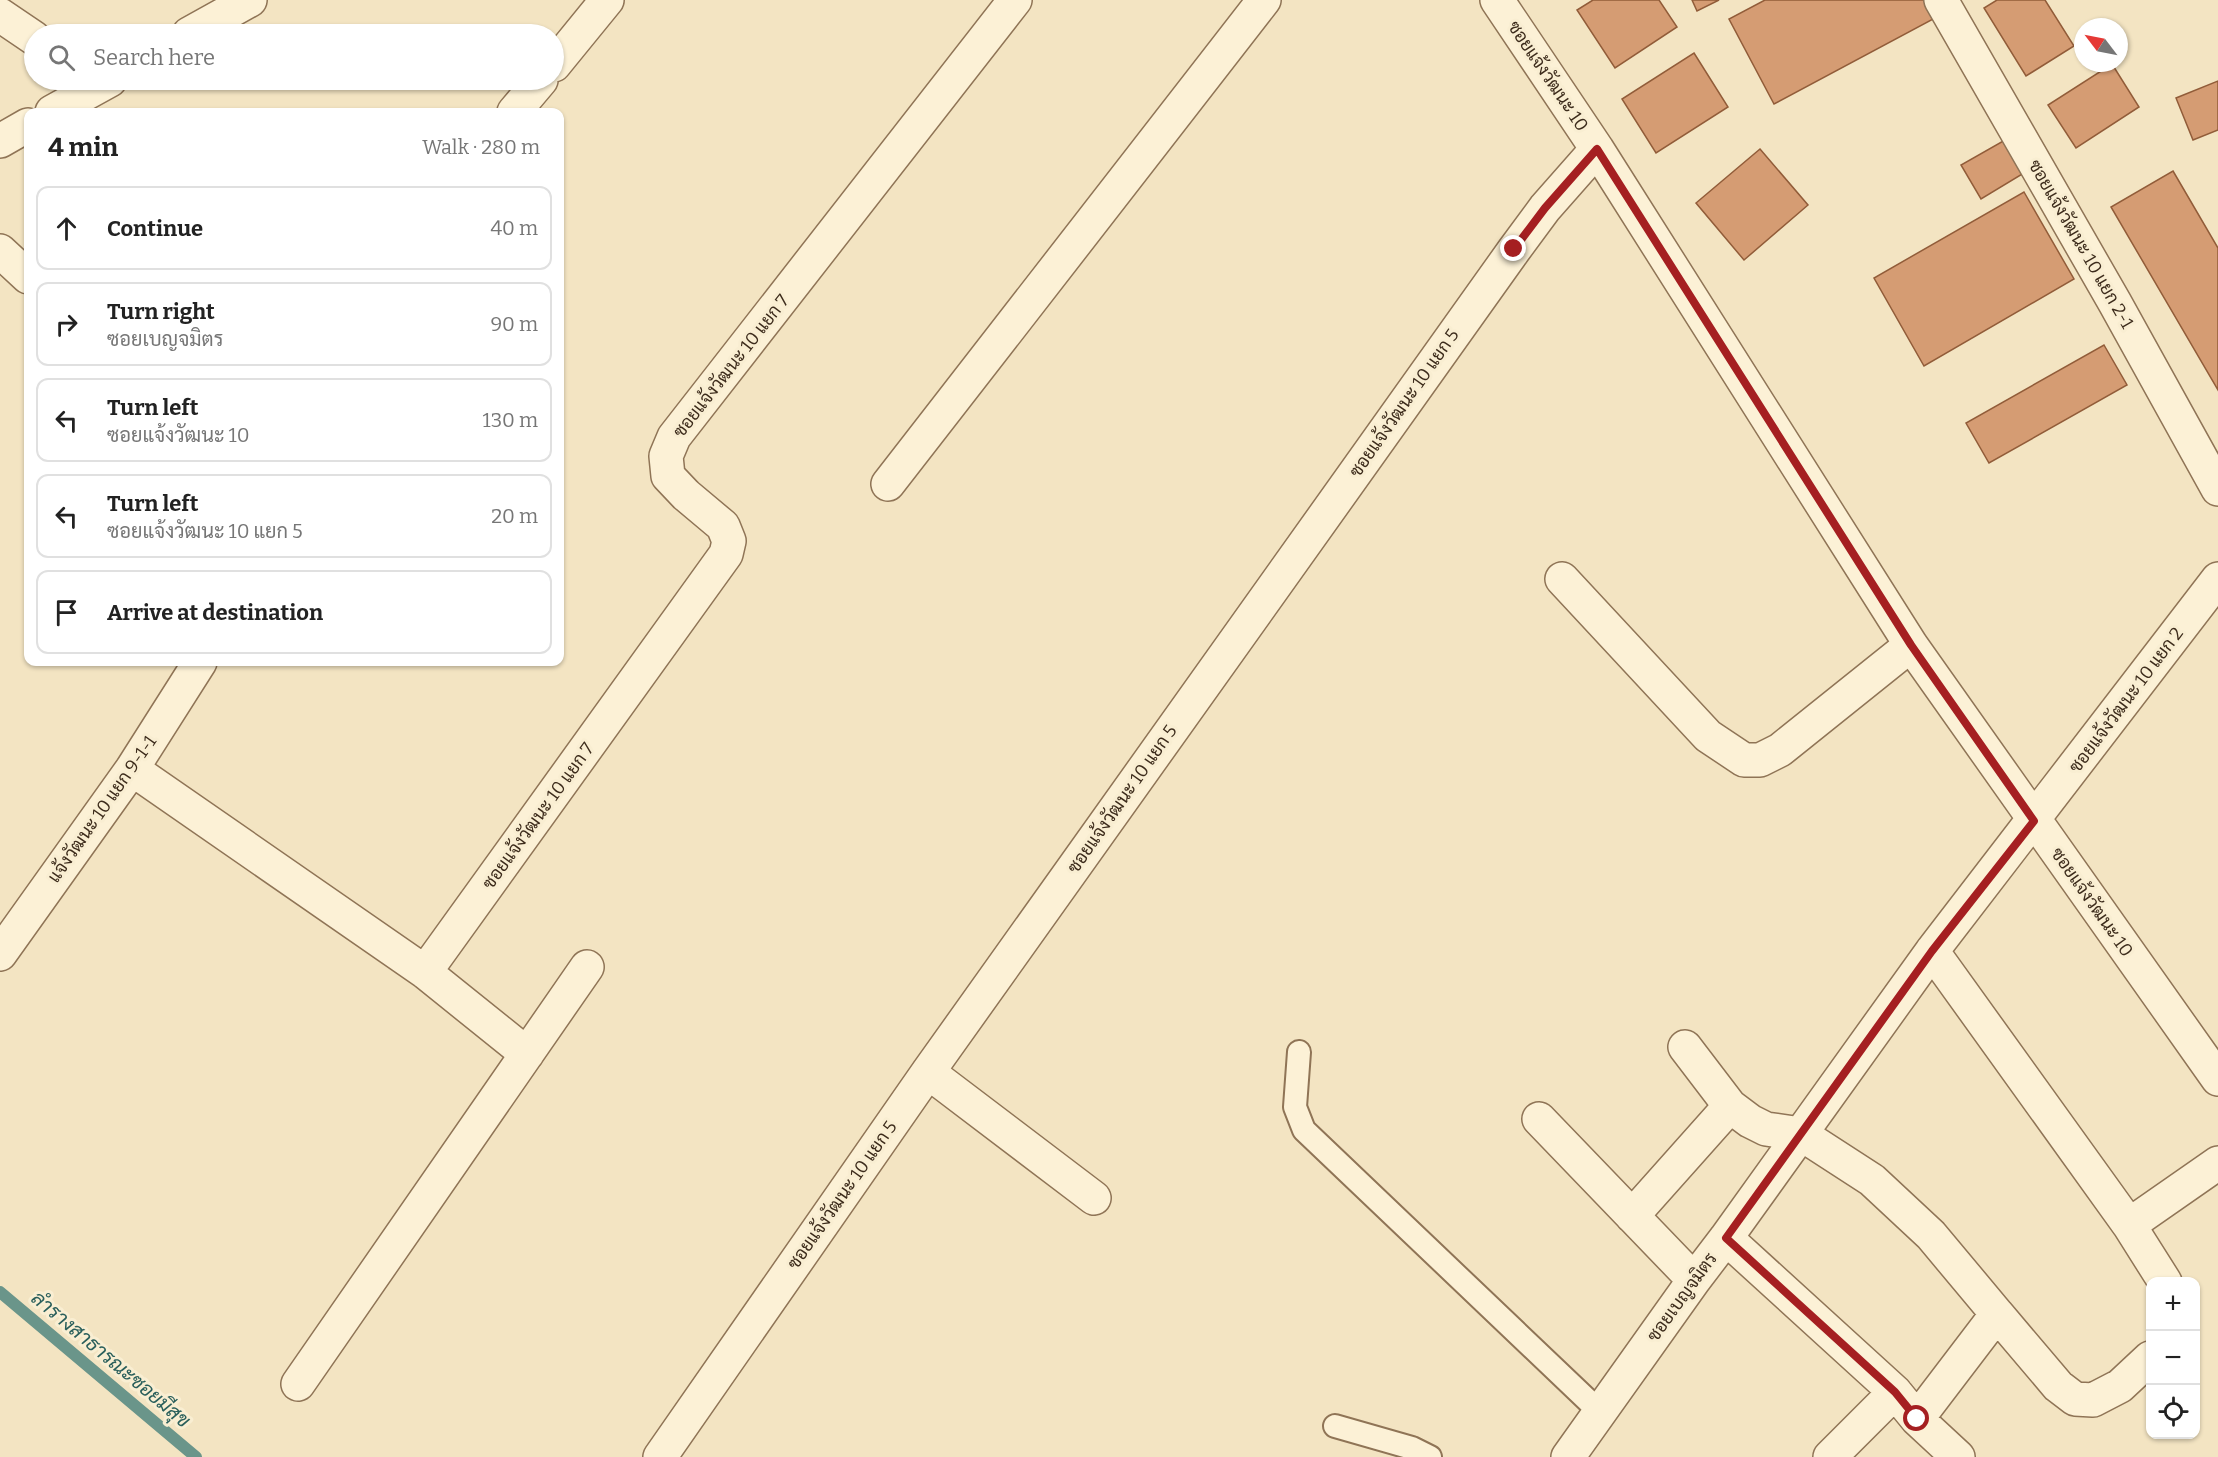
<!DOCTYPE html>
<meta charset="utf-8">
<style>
:root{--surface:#fff;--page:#f6f6f6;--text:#222;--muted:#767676;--line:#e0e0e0}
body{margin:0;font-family:Bitter,Sarabun,serif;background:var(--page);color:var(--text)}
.controls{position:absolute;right:18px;bottom:18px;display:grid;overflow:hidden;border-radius:12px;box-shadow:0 2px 4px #0004}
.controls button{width:54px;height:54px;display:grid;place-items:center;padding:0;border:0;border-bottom:2px solid var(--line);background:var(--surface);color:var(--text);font:30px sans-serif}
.compass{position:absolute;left:2074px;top:18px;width:54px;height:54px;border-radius:50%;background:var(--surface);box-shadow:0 2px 4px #0004;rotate:302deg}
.stop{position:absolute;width:18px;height:18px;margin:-14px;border:4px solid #a51f21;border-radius:50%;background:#fff}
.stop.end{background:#a51f21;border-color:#fff;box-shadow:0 2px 6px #0008}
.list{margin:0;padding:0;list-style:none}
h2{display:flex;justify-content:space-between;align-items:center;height:78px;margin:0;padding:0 24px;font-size:26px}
h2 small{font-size:20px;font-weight:400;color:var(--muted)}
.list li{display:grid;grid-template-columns:39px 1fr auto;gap:18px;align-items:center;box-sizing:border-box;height:84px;margin:0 12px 12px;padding:0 12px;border:2px solid var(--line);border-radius:12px}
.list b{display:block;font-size:22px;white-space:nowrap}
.list p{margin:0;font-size:20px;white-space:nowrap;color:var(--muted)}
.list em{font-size:20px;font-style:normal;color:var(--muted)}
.icon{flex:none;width:33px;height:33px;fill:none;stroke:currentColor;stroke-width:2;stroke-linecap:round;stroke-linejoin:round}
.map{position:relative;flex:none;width:2218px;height:1457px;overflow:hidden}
.search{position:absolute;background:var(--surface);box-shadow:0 2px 4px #0004;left:24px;top:24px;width:540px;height:66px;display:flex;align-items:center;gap:15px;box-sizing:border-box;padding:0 21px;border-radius:33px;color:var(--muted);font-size:22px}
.panel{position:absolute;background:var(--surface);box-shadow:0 2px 4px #0004;left:24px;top:108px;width:540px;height:558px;border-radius:12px}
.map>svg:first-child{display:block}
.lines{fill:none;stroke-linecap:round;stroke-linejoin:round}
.stream{stroke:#6a958a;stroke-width:12}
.building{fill:#d59c73;stroke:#915c39;stroke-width:1.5}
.lane-casing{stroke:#8f7456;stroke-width:26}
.street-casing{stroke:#8f7456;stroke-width:36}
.lane{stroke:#fcf1d6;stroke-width:22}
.street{stroke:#fcf1d6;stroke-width:33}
.route{stroke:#a51f21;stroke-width:8}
.labels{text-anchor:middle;stroke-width:6;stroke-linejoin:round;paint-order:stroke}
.street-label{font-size:18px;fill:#3d2c1c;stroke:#f9eed2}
.water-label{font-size:20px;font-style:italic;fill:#2a5f5b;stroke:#f9eed2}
</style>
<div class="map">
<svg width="2218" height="1457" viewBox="0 0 2218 1457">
<rect width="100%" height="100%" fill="#f3e4c2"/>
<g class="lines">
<path class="stream" d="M0 1292 196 1457"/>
</g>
<path class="building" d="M1593 0H1659L1677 27 1615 68 1577 10Z
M1692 0H1719L1697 11Z
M1765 0H1928L1937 17 1774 104 1729 19Z
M1997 0H2045L2074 46 2026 76 1984 8Z
M1694 53 1728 107 1656 153 1622 99Z
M2112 64 2139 107 2076 148 2048 105Z
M2218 81V130L2193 140 2176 98Z
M2005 140 2024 173 1981 199 1961 165Z
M1760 149 1808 205 1744 260 1696 203Z
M2173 171 2218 248V390L2111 207Z
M2024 192 2074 279 1924 366 1874 278Z
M2104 345 2127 385 1989 463 1966 423Z"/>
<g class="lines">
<defs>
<path id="lane" d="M1299 1052 1295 1107 1304 1130 1600 1412
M1335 1426 1412 1448 1430 1457"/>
<path id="street" d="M1497 0 1597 149 1911 645 2218 1079
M1941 0 2115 303 2218 489
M0 15 34 38
M189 34 250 0
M554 65 607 0
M52 112 110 80
M514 112 541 80
M0 141 28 125
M0 251 28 277
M888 484 1264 0
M1562 579 1708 736 1744 760H1760L1780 750 1911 645
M132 769 425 972 527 1054
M1932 951 2129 1225 2165 1282
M0 954 132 769 200 662
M425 972 726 554 729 541 723 526 686 495 668 476 666 456 674 437 1015 0
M928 1072 1094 1198
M1730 1106 1750 1121 1766 1129 1801 1134 1872 1180 1931 1235 1997 1314 1917 1419
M1539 1119 1694 1280
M1632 1216 1730 1106 1685 1047
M2129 1225 2218 1163
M1726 1238 1895 1392 1917 1419 1958 1457
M1997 1314 2058 1386 2075 1399 2093 1400 2120 1386 2150 1358
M298 1384 587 967
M660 1457 928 1072 1514 250 1545 208 1597 149
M1568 1457 1694 1280 1726 1238 1932 951 2218 579
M1830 1457 1895 1392"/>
</defs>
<use href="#lane" class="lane-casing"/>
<use href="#street" class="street-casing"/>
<use href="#lane" class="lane"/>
<use href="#street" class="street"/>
</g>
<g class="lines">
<path class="route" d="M1514 249 1545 208 1597 149 1911 645 2034 821 1932 951 1726 1238 1895 1392 1917 1419"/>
</g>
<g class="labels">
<g class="street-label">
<text transform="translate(1548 76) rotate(56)" y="6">ซอยแจ้งวัฒนะ 10</text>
<text transform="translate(2081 244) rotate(60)" y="6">ซอยแจ้งวัฒนะ 10 แยก 2-1</text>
<text transform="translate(731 366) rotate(-52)" y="6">ซอยแจ้งวัฒนะ 10 แยก 7</text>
<text transform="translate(1404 403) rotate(-55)" y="6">ซอยแจ้งวัฒนะ 10 แยก 5</text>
<text transform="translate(2126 700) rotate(-53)" y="6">ซอยแจ้งวัฒนะ 10 แยก 2</text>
<text transform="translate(1122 799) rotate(-55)" y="6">ซอยแจ้งวัฒนะ 10 แยก 5</text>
<text transform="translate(102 809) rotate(-55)" y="6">แจ้งวัฒนะ 10 แยก 9-1-1</text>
<text transform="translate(538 816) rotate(-54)" y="6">ซอยแจ้งวัฒนะ 10 แยก 7</text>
<text transform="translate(2092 902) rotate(55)" y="6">ซอยแจ้งวัฒนะ 10</text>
<text transform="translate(842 1195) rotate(-55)" y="6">ซอยแจ้งวัฒนะ 10 แยก 5</text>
<text transform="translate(1682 1297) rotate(-54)" y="6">ซอยเบญจมิตร</text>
</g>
<g class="water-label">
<text transform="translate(111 1359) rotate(40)" y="7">ลำรางสาธารณะซอยมีสุข</text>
</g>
</g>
</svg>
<div class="controls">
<button>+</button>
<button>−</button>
<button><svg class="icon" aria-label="locate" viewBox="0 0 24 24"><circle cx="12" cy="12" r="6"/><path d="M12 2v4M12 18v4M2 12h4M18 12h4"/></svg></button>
</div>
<svg class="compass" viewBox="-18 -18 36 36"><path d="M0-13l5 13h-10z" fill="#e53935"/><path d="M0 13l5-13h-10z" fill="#767676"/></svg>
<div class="stop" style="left:1917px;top:1419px"></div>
<div class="stop end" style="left:1514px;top:249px"></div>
<div class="search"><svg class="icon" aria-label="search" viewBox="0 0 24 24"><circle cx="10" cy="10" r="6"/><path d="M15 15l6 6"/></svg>Search here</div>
<section class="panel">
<h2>4 min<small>Walk · 280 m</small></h2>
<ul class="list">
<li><svg class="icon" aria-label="ahead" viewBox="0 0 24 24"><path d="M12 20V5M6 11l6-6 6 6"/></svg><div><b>Continue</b></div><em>40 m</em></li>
<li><svg class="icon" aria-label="right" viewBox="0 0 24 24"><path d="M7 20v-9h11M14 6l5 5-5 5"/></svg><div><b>Turn right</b><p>ซอยเบญจมิตร</p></div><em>90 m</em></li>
<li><svg class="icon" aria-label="left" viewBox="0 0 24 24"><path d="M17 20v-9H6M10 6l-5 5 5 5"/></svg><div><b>Turn left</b><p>ซอยแจ้งวัฒนะ 10</p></div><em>130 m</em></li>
<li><svg class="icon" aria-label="left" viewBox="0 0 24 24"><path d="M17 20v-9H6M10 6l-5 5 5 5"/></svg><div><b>Turn left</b><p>ซอยแจ้งวัฒนะ 10 แยก 5</p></div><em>20 m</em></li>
<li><svg class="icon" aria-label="arrive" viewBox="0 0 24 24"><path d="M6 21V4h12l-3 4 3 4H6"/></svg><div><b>Arrive at destination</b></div></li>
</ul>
</section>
</div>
